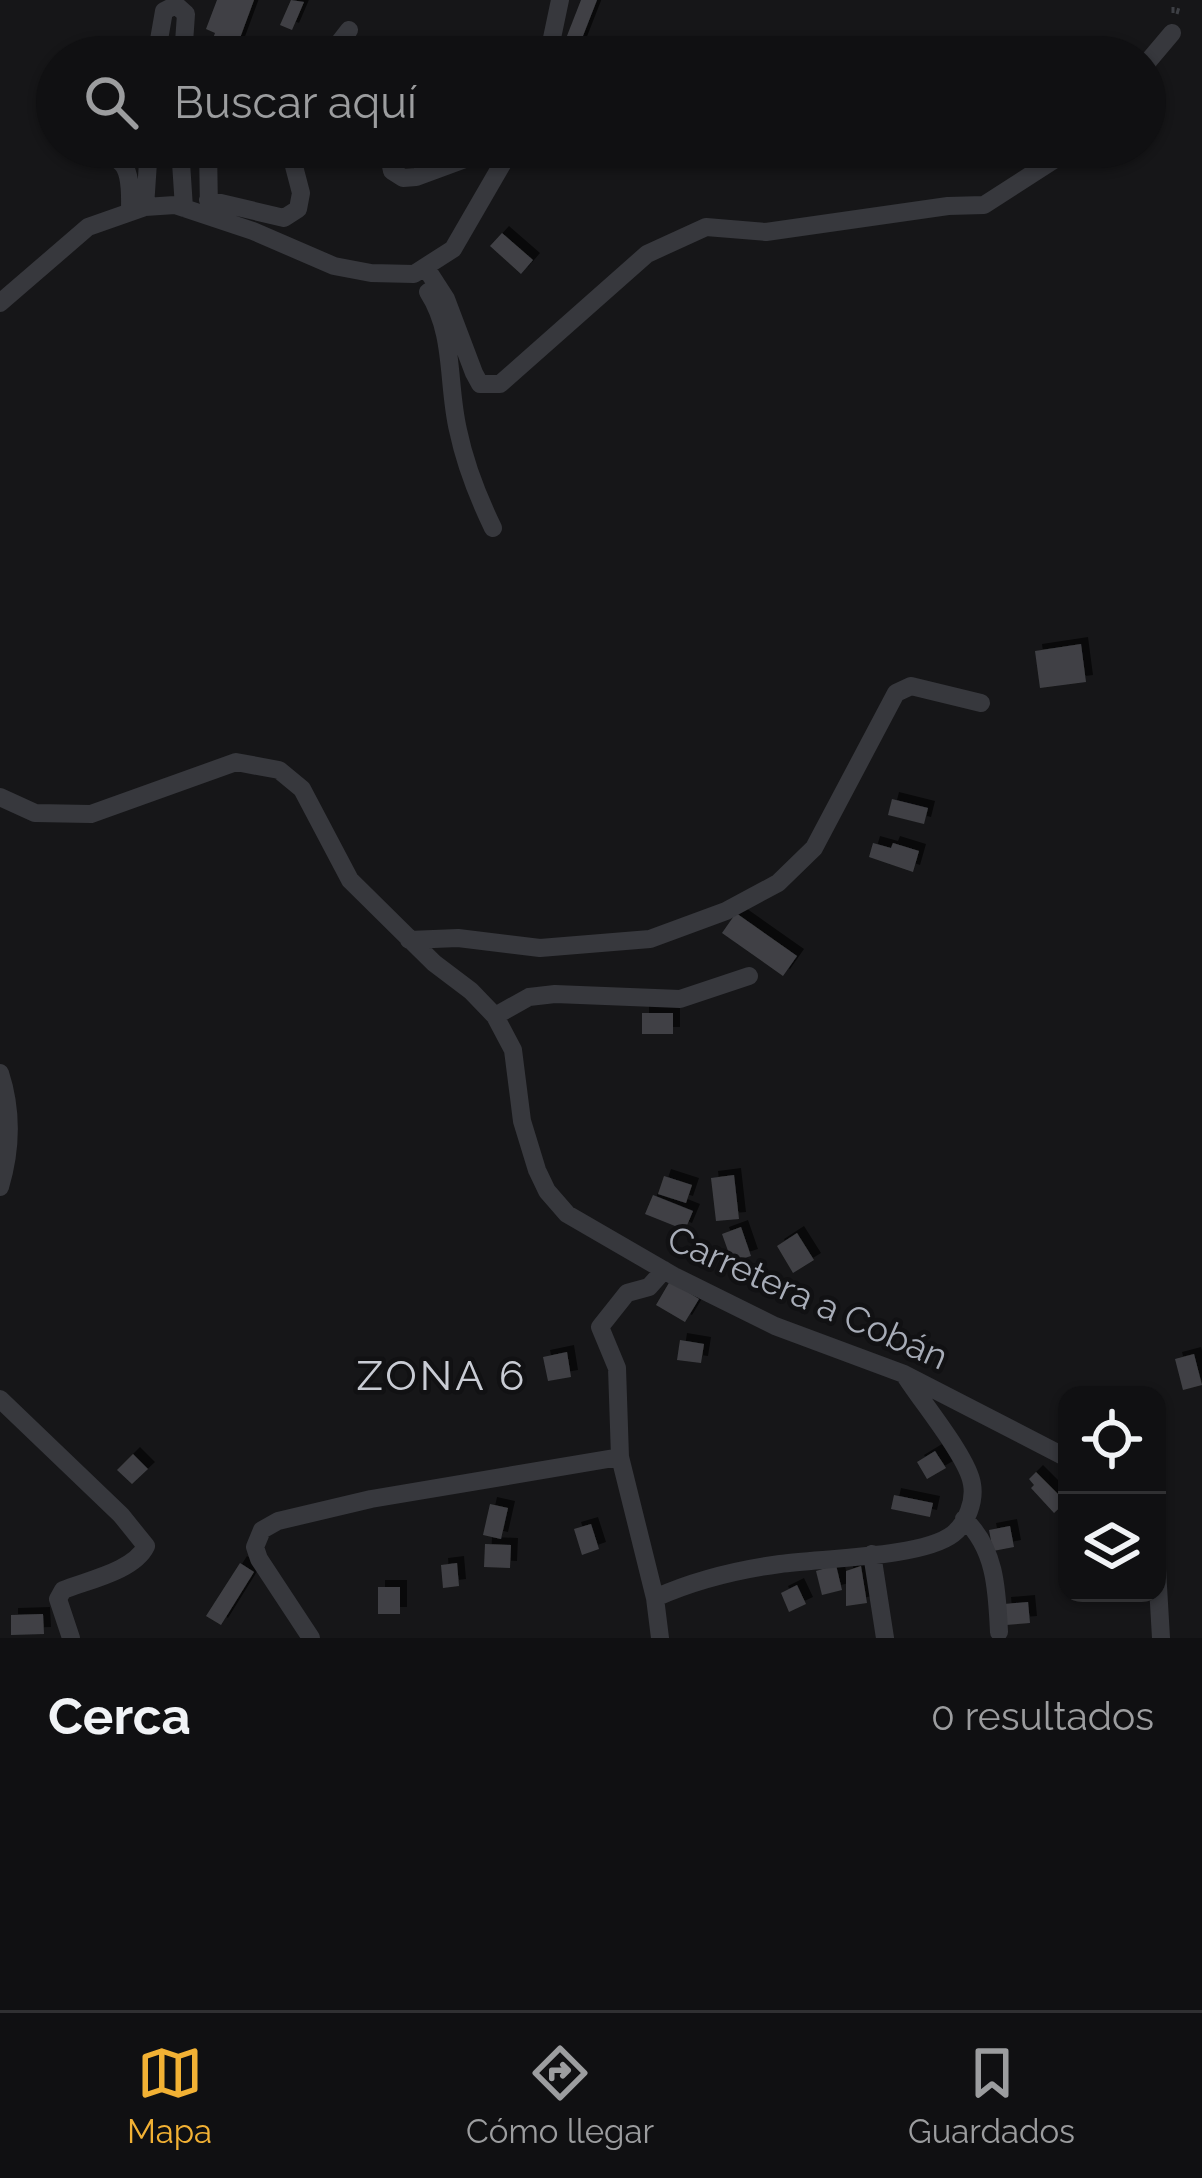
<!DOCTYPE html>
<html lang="es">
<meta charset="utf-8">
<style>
:root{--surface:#101012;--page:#1e1e20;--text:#f1f3f6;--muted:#9c9d9f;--line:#303032;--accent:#f2b134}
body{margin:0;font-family:Raleway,sans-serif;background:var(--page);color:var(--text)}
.controls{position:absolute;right:36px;bottom:36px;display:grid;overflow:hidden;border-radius:24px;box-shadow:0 3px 9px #0004}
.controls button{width:108px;height:108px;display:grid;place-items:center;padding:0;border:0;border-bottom:3px solid var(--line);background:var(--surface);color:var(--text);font:60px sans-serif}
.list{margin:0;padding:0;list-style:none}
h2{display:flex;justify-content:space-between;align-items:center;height:156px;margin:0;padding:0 48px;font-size:51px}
h2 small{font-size:39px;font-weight:400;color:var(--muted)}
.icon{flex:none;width:66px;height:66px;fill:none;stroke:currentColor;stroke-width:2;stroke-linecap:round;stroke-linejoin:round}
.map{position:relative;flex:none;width:1202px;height:1638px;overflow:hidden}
.search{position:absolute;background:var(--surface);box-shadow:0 3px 9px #0004;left:36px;right:36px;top:36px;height:132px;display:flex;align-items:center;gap:30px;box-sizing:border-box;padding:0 42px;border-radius:66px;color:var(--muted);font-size:45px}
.sheet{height:372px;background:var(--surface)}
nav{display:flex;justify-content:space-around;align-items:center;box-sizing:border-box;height:168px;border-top:3px solid var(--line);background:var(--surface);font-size:33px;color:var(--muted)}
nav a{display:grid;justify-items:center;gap:6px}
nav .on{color:var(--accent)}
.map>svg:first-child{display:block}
.building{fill:#404145;filter:url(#shadow)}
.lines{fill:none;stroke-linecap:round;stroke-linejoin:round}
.path{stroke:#3d3f44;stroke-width:3;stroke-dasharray:6 9;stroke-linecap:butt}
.minor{stroke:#37383d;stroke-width:18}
.labels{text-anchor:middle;stroke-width:9;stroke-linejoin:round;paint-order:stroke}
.street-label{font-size:36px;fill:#a8adb8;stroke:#111113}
.quarter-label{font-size:42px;letter-spacing:3px;fill:#c9ccd4;stroke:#111113}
</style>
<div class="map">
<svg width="1202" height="1638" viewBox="0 0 1202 1638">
<defs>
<filter id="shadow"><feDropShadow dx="7" dy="-7" stdDeviation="0" flood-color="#0009"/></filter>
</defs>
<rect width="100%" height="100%" fill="#161618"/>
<path class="building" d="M217 0H254L233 57 209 50 215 33 206 29Z
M291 0 304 2 292 30 280 25Z
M581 0H597L579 46 565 41Z
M502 233 533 260 521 274 490 246Z
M1081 644 1086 682 1040 688 1035 651Z
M892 799 928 808 924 824 888 815Z
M873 843 891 848 893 843 919 851 913 872 869 857Z
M736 913 797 956 783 976 722 933Z
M642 1013H673V1034H642Z
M734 1175 739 1219 716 1221 711 1178Z
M664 1176 692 1185 686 1203 658 1194Z
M653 1195 693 1211 685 1230 645 1214Z
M741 1227 751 1256 732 1262 722 1234Z
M797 1233 814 1260 793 1273 777 1246Z
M670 1281 699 1299 685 1322 656 1305Z
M680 1340 704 1344 701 1363 677 1360Z
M567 1352 571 1377 548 1381 543 1357Z
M1194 1354 1202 1385 1183 1390 1175 1359Z
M935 1451 946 1468 927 1479 917 1462Z
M133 1454 148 1469 132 1484 117 1470Z
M1036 1472 1066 1502 1054 1513 1031 1488 1034 1485 1029 1479Z
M894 1495 933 1503 930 1517 891 1509Z
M490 1504 508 1508 501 1539 483 1535Z
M591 1524 599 1549 582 1555 574 1529Z
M1010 1526 1014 1547 993 1551 989 1530Z
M485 1544 511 1545 510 1568 484 1567Z
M240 1563 254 1572 221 1625 206 1616Z
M457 1563 459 1586 443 1588 441 1565Z
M836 1565 842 1590 822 1595 816 1571Z
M861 1566 867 1603 846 1606V1571Z
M797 1585 806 1604 789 1612 781 1593Z
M378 1587H400V1614H378Z
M1028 1602 1030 1623 1006 1625 1004 1604Z
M43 1614 44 1634 11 1635V1615Z"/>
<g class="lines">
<path class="path" d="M1173 13V0
M1177 14 1181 0"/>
<path class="minor" d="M156 57 164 11 176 5 186 14 183 57
M328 57 349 30
M548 57 560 0
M1145 65 1172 33
M92 147C101 156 109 154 119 161 132 169 130 197 130 210
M180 147 184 208
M208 147 209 211
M387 147 392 171 403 178 416 177 492 149
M208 200 284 218 298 209 301 193 289 147
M145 207 149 147
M426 268 446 299 474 373 480 384H500L647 254 706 227 766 232 948 206 984 205 1074 147
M428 292C455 334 447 383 458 430 465 464 478 497 493 528
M0 303 88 227 145 207 175 205 253 231 334 266 371 273 414 274 453 249 512 147
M0 797 35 813 91 814 236 762 279 770 302 789 350 880 434 963 471 991 495 1016 513 1050 522 1121 537 1170 547 1191 567 1214 674 1276 775 1326 904 1374 1067 1458
M409 940 458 938 540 948 650 939 726 911 778 883 814 848 896 693 911 686 981 703
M495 1016 529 997 555 994 680 999 749 976
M0 1073C12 1110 11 1150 0 1187
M0 1399 121 1515 146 1546C134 1571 88 1580 63 1590L58 1599 71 1638
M964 1519C996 1549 997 1591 999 1632
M872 1554 885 1638
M1157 1569 1161 1638
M655 1598C695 1580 736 1570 780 1564 821 1558 922 1558 953 1534 967 1523 975 1501 972 1484 968 1457 920 1400 904 1374
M311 1638 259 1559 255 1547 262 1530 278 1521 371 1499 620 1457
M660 1638 655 1598 620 1457 617 1368 600 1327 627 1293 649 1287 664 1270"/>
</g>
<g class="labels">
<g class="street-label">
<text transform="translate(808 1297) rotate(24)" y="13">Carretera a Cobán</text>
</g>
<g class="quarter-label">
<text x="442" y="1390">ZONA 6</text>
</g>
</g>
</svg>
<div class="controls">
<button><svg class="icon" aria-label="locate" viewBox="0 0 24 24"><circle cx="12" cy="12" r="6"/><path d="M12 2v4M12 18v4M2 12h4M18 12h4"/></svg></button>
<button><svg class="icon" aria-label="layers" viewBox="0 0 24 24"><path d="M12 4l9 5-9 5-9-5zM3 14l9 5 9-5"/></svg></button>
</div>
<div class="search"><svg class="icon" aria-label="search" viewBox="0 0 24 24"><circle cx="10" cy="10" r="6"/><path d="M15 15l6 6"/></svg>Buscar aquí</div>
</div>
<section class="sheet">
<h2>Cerca<small>0 resultados</small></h2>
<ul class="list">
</ul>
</section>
<nav>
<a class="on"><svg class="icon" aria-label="map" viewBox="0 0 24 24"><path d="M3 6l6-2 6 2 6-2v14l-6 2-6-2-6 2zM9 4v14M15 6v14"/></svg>Mapa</a>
<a><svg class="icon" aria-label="directions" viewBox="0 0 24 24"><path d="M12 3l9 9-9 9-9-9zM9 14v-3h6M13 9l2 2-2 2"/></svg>Cómo llegar</a>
<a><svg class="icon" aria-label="saved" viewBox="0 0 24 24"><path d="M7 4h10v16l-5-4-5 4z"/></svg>Guardados</a>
</nav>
